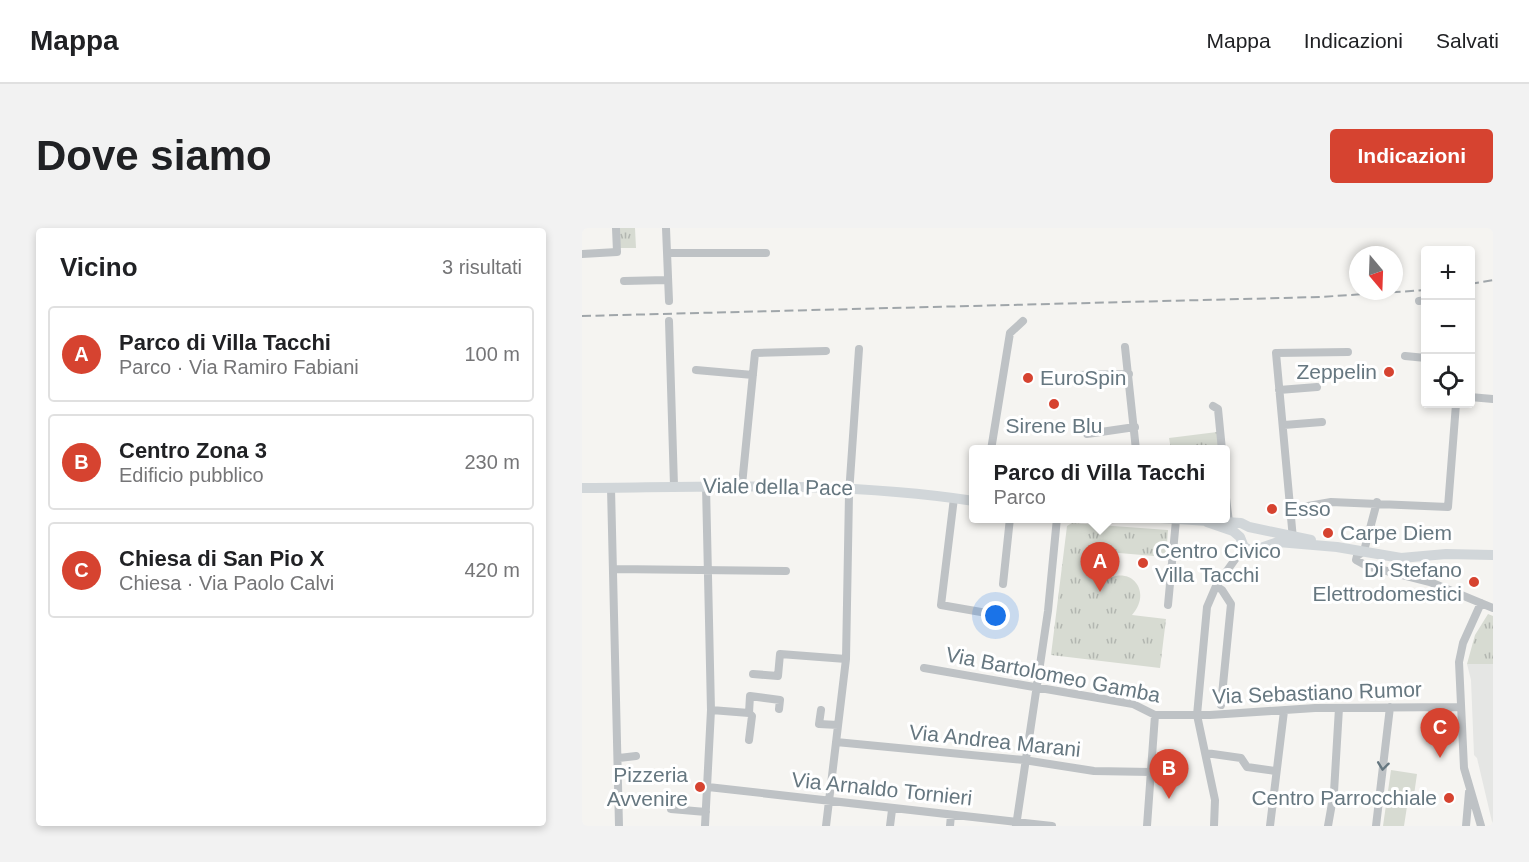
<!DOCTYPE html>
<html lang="it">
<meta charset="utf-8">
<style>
:root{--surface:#fff;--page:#f2f2f2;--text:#202124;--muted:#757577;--line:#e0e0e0;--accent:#d64330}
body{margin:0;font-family:Helvetica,sans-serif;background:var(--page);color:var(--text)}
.controls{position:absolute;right:18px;top:18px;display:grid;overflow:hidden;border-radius:6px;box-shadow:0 3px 9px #0003}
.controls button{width:54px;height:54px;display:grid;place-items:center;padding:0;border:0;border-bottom:2px solid var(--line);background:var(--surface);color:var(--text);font:30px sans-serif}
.compass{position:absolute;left:767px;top:18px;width:54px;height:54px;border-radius:50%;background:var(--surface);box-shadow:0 3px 9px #0003;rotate:161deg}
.you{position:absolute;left:414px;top:388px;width:21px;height:21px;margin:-15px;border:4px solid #fff;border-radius:50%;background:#1a73e8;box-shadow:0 0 0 9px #1a73e833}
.badge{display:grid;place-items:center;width:39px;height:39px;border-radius:50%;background:var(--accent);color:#fff;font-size:20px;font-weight:700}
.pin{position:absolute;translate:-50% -50px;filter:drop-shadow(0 2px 3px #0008)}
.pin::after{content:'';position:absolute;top:32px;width:21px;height:18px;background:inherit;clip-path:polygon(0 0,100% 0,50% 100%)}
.popup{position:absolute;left:387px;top:217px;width:261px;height:78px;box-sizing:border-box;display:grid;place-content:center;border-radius:6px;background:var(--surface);filter:drop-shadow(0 2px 4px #0005);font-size:20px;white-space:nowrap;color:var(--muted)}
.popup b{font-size:22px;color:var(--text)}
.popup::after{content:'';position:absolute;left:50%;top:100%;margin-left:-12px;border:12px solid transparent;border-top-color:var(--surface)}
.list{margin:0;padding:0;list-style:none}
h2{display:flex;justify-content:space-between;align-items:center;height:78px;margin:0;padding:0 24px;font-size:26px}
h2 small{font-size:20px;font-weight:400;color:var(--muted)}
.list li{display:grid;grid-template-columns:39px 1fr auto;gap:18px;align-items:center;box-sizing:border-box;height:96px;margin:0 12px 12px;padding:0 12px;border:2px solid var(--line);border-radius:6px}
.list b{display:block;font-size:22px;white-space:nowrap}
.list p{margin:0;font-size:20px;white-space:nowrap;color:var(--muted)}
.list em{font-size:20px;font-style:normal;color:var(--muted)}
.icon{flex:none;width:33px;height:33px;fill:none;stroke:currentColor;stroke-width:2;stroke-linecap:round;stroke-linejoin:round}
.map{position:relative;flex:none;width:911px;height:598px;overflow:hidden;border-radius:6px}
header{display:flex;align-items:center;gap:36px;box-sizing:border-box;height:84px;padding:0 30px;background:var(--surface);border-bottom:2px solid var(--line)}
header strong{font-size:28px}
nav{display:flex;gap:33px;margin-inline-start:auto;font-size:21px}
.intro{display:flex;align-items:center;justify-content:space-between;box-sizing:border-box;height:144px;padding:0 36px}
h1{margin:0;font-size:42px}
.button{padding:15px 27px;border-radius:6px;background:var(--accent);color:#fff;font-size:21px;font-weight:700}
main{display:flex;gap:36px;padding:0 36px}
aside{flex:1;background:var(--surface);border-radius:6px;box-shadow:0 3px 9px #0003}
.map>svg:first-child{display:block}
.built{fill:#e5e6e4}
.park{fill:url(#park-tufts)}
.pitch{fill:#d7dbd2}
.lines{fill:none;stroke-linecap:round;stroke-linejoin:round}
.street{stroke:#bec2c5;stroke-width:8}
.secondary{stroke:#d1d6d9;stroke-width:10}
.rail{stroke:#a0a6aa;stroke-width:2;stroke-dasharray:9 4.5;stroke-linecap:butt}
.oneway{stroke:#667780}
.poi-dot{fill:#d64330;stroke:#fff;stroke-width:2}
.labels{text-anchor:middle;stroke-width:6;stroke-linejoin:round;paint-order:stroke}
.poi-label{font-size:21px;fill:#667780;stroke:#fff;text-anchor:end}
.street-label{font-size:21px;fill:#667780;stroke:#fff}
</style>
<header>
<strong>Mappa</strong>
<nav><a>Mappa</a><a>Indicazioni</a><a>Salvati</a></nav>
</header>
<div class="intro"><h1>Dove siamo</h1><a class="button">Indicazioni</a></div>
<main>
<aside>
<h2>Vicino<small>3 risultati</small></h2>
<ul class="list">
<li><span class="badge">A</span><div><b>Parco di Villa Tacchi</b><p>Parco · Via Ramiro Fabiani</p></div><em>100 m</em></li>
<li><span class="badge">B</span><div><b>Centro Zona 3</b><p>Edificio pubblico</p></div><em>230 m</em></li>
<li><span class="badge">C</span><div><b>Chiesa di San Pio X</b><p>Chiesa · Via Paolo Calvi</p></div><em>420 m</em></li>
</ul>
</aside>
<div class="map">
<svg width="911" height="598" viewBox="0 0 911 598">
<defs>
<pattern id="park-tufts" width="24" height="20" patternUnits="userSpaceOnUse" patternTransform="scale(1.5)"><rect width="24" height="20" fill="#d7dbd2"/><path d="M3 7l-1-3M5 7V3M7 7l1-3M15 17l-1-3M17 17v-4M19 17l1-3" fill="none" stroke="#b2b6b0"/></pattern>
</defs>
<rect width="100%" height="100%" fill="#f5f4f1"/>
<path class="built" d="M885 436H911V598L895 530 892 527 889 452Z"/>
<path class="park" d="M38 0H53L54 20H38Z
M635 204 637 221H589L587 210Z
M490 295 586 302 584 329 525 324 520 330V355C546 334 572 362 550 387L584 391 578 440 469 427 485 298Z
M906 386 911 388V436H885L893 407Z"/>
<path class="pitch" d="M809 542 835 546 831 574 826 572 822 598H801Z"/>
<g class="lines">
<path class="street" d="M84 0 87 73
M85 25H184
M0 26 35 24 34 0
M42 53 85 52
M837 73 844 72
M87 93 92 258
M543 119 554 222
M823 128 844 130
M114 142 171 147
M495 147 547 146
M697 162 735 159
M888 169 911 171
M631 178 636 181 640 222
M702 197 740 194
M505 206 553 199
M409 222 428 105 441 93
M160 257 173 125 244 123
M29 260 37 598
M372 270 359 377 399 384
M644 270 647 294
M795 274 782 323 775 328 774 332 785 338 848 354 911 380
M709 281 749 274 866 279 874 176
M711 311 694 125 766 124
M32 341 204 343
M421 356 428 290
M634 358 640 362 649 376 639 477
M899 375 881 415 877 434 882 540 899 598
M586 377 594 292
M342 440 551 476 573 487H628L733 480 878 479
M171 446 196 448 198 426 264 431
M129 482 167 485 168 468 198 472 197 481
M239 482 237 496 256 497
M167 485 170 488 167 512
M254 514 442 532 512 543 569 544
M624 525 659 530 665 539 693 543
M37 530 54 528
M126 559 470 598
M89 581 124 584
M123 598 129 482 124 258
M244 598 264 431 267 266 277 121
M308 598 310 582
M368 598 369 587
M434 598 466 383 475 290
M565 598 573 487
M632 598 633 572 615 487 625 379 634 358 662 319
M688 598 702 483
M746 598 752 564 757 480
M794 598 808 479
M884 598 887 564"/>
<path class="secondary" d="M0 260C132 259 261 253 392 273
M579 290 659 295 667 299 729 312
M625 294 651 303 658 309 662 319 670 323 696 314 755 319 819 330 864 326 911 327"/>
<path class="rail" d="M888 56 911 52
M0 88 738 69 844 62"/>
</g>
<defs><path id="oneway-chevron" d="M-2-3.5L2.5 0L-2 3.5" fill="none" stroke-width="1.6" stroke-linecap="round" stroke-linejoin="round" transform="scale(1.5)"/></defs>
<use class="oneway" href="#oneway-chevron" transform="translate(801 538) rotate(97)"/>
<g class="poi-dot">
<circle cx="807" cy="144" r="6"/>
<circle cx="446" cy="150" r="6"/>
<circle cx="472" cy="176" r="6"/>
<circle cx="690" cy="281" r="6"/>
<circle cx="746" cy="305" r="6"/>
<circle cx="561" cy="335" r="6"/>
<circle cx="892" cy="354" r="6"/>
<circle cx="118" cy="559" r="6"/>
<circle cx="867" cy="570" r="6"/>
</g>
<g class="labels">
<g class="poi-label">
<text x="795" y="151">Zeppelin</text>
<text x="458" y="157" text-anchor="start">EuroSpin</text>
<text x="472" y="205" text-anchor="middle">Sirene Blu</text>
<text x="702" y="288" text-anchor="start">Esso</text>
<text x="758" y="312" text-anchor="start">Carpe Diem</text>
<text x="573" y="330" text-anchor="start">Centro Civico<tspan x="573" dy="24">Villa Tacchi</tspan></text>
<text x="880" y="349">Di Stefano<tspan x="880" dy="24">Elettrodomestici</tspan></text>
<text x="106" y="554">Pizzeria<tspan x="106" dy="24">Avvenire</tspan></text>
<text x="855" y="577">Centro Parrocchiale</text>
</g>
<g class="street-label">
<text transform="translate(196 259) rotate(1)" y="7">Viale della Pace</text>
<text transform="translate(471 447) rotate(11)" y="7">Via Bartolomeo Gamba</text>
<text transform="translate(735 465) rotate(-2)" y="7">Via Sebastiano Rumor</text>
<text transform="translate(413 513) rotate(6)" y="7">Via Andrea Marani</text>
<text transform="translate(300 561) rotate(6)" y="7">Via Arnaldo Tornieri</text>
</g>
</g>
</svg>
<div class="controls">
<button>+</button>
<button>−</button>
<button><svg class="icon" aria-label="locate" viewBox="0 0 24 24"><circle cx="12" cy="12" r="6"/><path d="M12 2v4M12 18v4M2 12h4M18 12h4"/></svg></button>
</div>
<svg class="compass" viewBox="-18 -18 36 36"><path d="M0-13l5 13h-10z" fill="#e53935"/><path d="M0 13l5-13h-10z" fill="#757577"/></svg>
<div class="you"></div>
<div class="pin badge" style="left:518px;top:364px">A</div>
<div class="popup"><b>Parco di Villa Tacchi</b>Parco</div>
<div class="pin badge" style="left:587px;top:571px">B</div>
<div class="pin badge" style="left:858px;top:530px">C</div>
</div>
</main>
